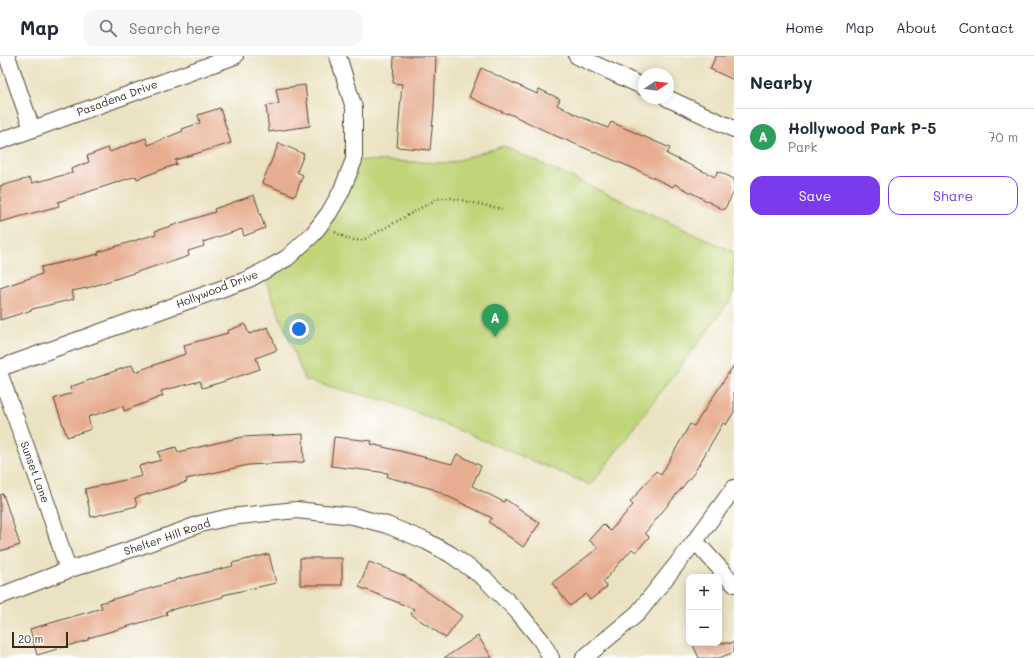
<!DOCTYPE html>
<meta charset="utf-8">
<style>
:root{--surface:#fff;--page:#f6f6f7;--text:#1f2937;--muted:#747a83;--line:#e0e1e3;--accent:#7c3aed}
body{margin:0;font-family:Mali,sans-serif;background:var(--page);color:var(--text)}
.controls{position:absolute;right:12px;bottom:12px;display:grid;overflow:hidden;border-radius:8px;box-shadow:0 2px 10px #0003}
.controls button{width:36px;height:36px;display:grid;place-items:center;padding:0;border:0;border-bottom:1px solid var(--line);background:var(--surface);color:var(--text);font:20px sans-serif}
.compass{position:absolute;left:638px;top:12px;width:36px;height:36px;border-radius:50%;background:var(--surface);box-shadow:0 2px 10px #0003;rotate:77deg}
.scale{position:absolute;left:12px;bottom:10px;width:56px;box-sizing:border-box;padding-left:4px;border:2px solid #3b2a1e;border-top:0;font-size:11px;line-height:14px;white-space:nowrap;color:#3b2a1e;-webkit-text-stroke:3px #fff;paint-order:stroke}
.you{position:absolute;left:299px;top:273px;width:14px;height:14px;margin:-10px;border:3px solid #fff;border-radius:50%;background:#1a73e8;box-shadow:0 0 0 6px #1a73e833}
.badge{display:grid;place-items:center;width:26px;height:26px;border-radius:50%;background:var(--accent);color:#fff;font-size:13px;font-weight:700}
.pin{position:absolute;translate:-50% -33px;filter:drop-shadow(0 1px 2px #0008)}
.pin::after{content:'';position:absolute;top:21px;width:14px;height:12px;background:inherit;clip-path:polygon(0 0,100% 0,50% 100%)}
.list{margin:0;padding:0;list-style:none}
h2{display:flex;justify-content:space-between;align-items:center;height:52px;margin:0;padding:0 16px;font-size:17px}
h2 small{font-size:13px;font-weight:400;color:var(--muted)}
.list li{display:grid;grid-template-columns:26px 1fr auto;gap:12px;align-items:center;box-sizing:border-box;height:56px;padding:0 16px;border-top:1px solid var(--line)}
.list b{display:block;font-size:15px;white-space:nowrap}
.list p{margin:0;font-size:13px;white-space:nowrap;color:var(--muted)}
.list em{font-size:13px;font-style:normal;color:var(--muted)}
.actions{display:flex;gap:8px;padding:12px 16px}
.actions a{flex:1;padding:9px 0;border:1px solid var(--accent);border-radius:12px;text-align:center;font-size:14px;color:var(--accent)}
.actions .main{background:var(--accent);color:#fff}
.icon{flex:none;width:22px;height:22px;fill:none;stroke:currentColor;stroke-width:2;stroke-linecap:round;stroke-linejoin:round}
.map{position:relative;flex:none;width:734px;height:602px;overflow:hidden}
header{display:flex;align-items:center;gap:24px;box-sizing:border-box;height:56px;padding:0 20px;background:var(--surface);border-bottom:1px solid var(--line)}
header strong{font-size:19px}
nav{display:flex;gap:22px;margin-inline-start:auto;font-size:14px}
.search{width:280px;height:36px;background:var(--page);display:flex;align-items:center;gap:10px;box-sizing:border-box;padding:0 14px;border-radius:12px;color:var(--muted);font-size:15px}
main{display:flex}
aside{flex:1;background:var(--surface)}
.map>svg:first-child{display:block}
.green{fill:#c0d478;stroke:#7e7f4b}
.building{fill:#e7ad90}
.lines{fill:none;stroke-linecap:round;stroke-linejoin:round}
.street-casing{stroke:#554636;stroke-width:18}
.path{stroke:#554636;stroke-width:2.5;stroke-dasharray:1 3;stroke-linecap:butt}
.street{stroke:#fff;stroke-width:16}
.labels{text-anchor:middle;stroke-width:3;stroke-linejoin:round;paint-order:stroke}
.street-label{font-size:11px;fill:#3b2a1e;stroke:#fff}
</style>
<header>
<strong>Map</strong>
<div class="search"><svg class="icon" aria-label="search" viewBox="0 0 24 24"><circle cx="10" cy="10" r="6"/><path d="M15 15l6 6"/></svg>Search here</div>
<nav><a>Home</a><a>Map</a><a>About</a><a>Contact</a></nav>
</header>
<main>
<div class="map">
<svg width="734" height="602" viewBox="0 0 734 602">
<rect width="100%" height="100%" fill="#fff"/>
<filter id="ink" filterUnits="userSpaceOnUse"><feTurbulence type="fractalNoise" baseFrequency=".025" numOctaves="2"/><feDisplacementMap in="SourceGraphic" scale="8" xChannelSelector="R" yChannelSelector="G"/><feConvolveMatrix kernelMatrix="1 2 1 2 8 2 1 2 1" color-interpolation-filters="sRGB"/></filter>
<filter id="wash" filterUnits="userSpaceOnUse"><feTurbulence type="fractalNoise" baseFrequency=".012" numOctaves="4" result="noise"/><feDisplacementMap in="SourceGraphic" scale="16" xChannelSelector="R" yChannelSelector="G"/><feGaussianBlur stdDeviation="0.9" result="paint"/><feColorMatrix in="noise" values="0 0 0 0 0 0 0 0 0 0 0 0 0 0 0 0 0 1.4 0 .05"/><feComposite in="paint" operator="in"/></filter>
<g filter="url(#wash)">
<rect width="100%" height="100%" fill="#ebe2c1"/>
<path class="green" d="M503 90 734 196V239L591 429 393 347 305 324 262 216 321 168 354 104 450 107Z"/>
<g id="blocks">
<path class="building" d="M394 0H436L434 52 430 94 397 91 402 28 393 27Z
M716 0H734V24L710 13Z
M481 12 537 38 539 33 560 43 557 49 579 60 608 72 611 66 670 92 667 98 715 121 718 115 734 123V136L724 154 675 128 673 131 635 113 556 80 508 57 507 58 469 41Z
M305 29 310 70 269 76 266 50 279 48 276 33Z
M220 52 231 87 175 104 177 108 137 123 136 120 58 146 59 150 0 166V130L30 122 32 127 72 117 71 113 89 106 87 100 108 92 110 96 146 82 148 89 183 75 182 73 200 67 198 59Z
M279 87 304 98 297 116 303 119 295 140 262 127Z
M254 139 265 172 244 180 242 173 203 186 204 190 188 195 189 200 165 208V207L87 232 72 235 74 243 32 253V254L0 264V232L42 218 41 211 99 198 98 196 156 178 155 175 215 156 214 153Z
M245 268 249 278 268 271 277 294 256 302 260 313 219 327 202 332 200 325 161 335 163 340 124 355 123 350 88 361 91 373 67 381 54 343 72 337 70 331 132 309 135 316 176 301 186 298 184 289 228 277 227 275Z
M734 309V356L726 369 723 367 694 417 645 477 649 481 636 496 632 493 603 526 607 531 590 544 586 538 570 550 552 527 598 492 589 484 603 468 610 475 633 449 630 446 656 415 661 419 690 368 694 370Z
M303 378 304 406 248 409 186 423 187 426 135 442 137 450 91 461 85 433 142 420 139 410 161 404 158 396 176 391 178 396 242 381Z
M334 381 372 385 371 388 452 408 457 398 481 410 472 430 504 446 505 443 540 467 523 491 489 466 492 462 433 433 387 421 388 417 331 410Z
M3 438 20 489 0 495V439Z
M269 498 276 527 223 539V541L166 555 167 559 88 582V584L37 599 30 573 102 552 100 547 175 525V524L233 510 232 507Z
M300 502H342V529H300Z
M369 506 405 520 462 560 446 582 411 558 414 553 359 531Z
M478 580 492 602H444Z
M692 587H734V596L719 602H699Z"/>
</g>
</g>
<g filter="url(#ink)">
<use href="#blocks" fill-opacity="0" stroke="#554636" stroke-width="1"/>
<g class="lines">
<defs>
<path id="street" d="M7 0 32 73
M577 0 644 31
M667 42 734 73
M0 85 235 0
M0 312 249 223 287 202 313 178 329 157 341 136 354 104V52L338 0
M0 319 48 451 68 514
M695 485 734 528
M0 540 68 514 138 491 200 468 230 461 296 454 353 460 387 469 426 485 450 498 484 522 518 556 541 584 551 602
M584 602 638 557 695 485 734 432"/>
</defs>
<use href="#street" class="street-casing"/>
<path class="path" d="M335 176C345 182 351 185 363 184L437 143 444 142H451L502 153"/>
<use href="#street" class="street"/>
</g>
</g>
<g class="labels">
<g class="street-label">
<text transform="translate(117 42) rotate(-20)" y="4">Pasadena Drive</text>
<text transform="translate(217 233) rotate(-21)" y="4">Hollywood Drive</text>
<text transform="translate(35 416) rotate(70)" y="4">Sunset Lane</text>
<text transform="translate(167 481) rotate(-19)" y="4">Shelter Hill Road</text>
</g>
</g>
</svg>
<div class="controls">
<button>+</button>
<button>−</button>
</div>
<svg class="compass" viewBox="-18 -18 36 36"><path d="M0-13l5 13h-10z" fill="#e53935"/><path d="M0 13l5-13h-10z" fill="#747a83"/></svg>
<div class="scale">20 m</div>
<div class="you"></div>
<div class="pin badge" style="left:495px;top:281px;background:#2e9e5b">A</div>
</div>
<aside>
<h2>Nearby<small></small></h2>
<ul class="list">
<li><span class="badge" style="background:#2e9e5b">A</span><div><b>Hollywood Park P-5</b><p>Park</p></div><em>70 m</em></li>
</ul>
<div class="actions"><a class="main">Save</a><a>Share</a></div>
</aside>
</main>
